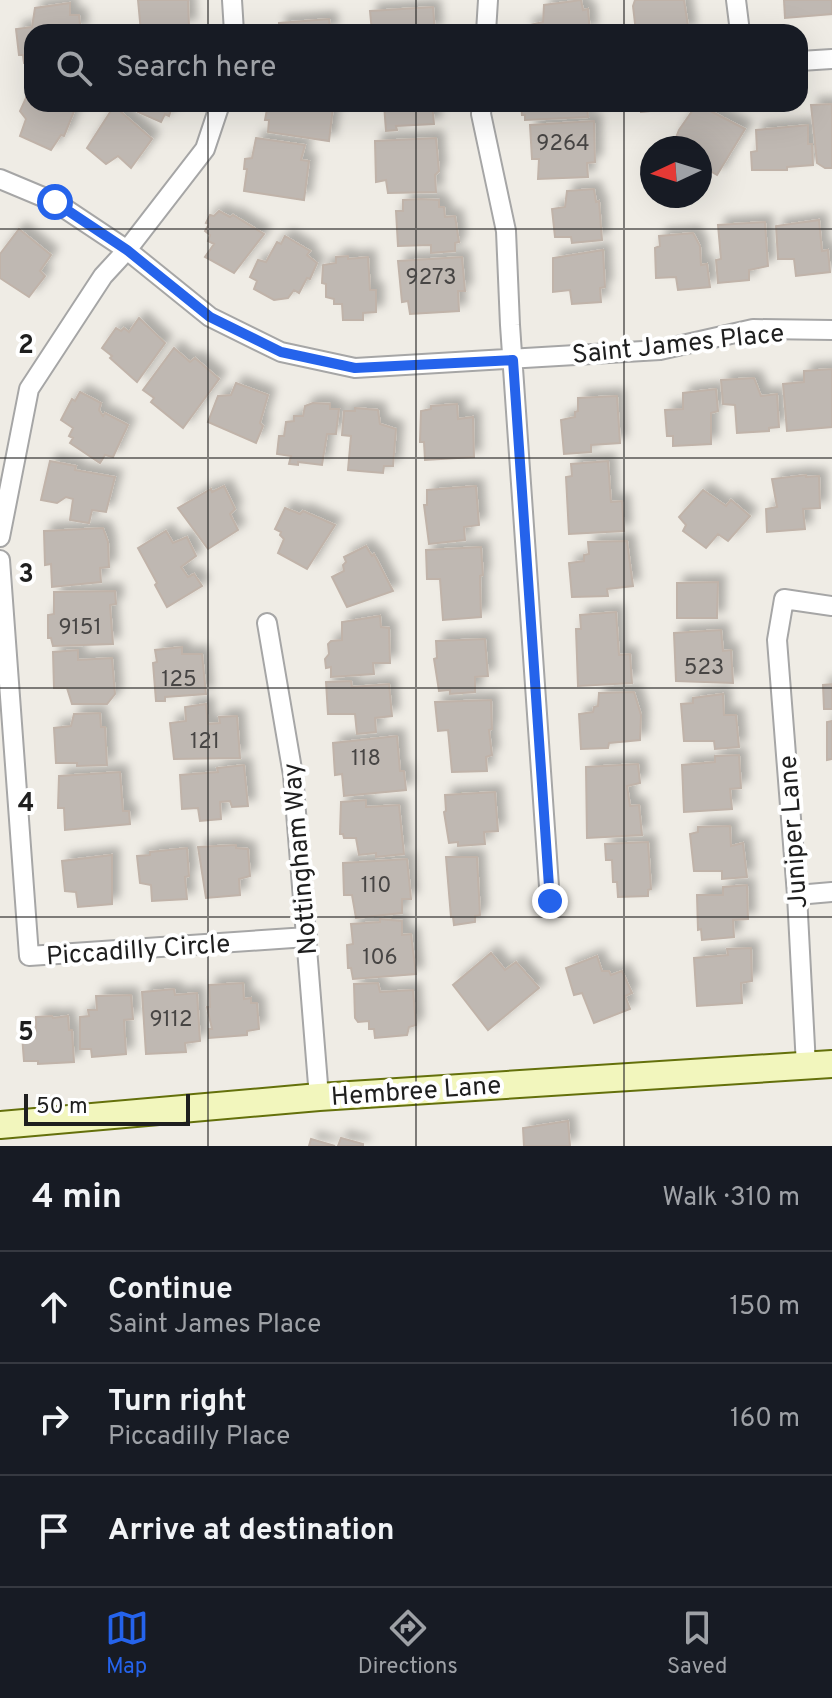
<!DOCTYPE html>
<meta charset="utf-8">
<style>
:root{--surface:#171b24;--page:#242831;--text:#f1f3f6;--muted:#9ea1a6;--line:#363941;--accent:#2563eb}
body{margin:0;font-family:Overpass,sans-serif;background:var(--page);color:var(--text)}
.compass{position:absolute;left:640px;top:136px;width:72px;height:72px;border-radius:50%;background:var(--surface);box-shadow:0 8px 32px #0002;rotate:266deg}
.scale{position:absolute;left:24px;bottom:20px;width:166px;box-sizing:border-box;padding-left:8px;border:4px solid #1f1f1f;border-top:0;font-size:22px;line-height:28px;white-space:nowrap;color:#1f1f1f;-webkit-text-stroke:6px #fff;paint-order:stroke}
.stop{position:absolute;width:24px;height:24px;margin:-18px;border:6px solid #2563eb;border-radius:50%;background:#fff}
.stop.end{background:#2563eb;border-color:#fff;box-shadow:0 2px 8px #0008}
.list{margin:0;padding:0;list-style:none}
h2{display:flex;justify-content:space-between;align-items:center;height:104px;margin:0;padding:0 32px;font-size:34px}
h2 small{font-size:26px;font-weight:400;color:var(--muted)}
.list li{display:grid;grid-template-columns:52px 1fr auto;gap:24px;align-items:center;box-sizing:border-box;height:112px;padding:0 32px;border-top:2px solid var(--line)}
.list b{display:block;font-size:30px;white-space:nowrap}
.list p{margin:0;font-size:26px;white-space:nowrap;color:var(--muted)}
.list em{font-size:26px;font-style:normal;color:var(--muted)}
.icon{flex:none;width:44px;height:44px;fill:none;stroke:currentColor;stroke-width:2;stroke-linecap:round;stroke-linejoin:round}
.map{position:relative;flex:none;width:832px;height:1146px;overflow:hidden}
.search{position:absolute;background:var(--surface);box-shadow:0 8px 32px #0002;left:24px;right:24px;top:24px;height:88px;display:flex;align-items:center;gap:20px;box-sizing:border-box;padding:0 28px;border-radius:24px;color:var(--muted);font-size:30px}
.sheet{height:440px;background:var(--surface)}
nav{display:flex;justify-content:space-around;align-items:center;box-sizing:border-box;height:112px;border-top:2px solid var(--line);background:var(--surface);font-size:22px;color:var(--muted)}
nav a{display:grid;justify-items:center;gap:4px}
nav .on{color:var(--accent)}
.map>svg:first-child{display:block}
.building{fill:#bfb8b2;stroke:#c0b3a9;stroke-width:2;filter:url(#shadow)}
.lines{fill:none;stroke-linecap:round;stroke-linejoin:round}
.street-casing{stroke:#a6a6a6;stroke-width:22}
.secondary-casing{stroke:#64700b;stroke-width:30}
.street{stroke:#fff;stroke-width:18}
.secondary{stroke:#f2f6bd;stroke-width:26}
.route{stroke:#2563eb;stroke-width:10}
.grid{fill:none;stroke:#1f1f1f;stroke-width:2;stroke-opacity:0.55}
.labels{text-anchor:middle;stroke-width:8;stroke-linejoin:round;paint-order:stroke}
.number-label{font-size:22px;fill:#474544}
.street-label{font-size:26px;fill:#1f1f1f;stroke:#fff}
.grid-label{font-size:26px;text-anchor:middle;font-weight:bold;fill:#1f1f1f;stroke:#fff;stroke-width:8;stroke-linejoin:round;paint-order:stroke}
</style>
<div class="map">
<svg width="832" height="1146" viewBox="0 0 832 1146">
<defs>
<filter id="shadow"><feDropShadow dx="7" dy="-7" stdDeviation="4" flood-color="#0004"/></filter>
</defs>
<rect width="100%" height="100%" fill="#efece5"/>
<path class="building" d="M138 0H188L189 26 175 27V32H141Z
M581 0 583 10 588 9 590 32H527L526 26 543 22 544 5Z
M635 0H684L689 32H636L633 6Z
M784 0H832V14L785 18Z
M70 3V15H79L81 32H32V62L24 63 23 55H19L16 29 32 27 35 8Z
M433 7 435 32H372L370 11Z
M329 19 331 32H279V23Z
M30 89 32 104H77L64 136 61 135 51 150 20 136 26 119 20 111Z
M141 104H173L169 116 165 114 161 122 138 112Z
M268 104H342V108L333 107 329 141 268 132 269 120H265Z
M384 104H432L434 124 396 126 397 130 386 131Z
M521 104H587L588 117 525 120V115H522Z
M640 104H683V108L641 112Z
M697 104 745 129 717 175 700 165V148H672L679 130Z
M832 104V168H825L817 163 811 105Z
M114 106 152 139 131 168 118 156 106 164 87 148Z
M594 121 595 162 587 163 588 177 538 179 539 159H532L530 125Z
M808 125V144H812L813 165 787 167V170H752L751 152 757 151 756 130Z
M256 138 305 145 301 160 309 161 304 200 244 191 247 169H244L245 159 252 158Z
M436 138 439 171 435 175 436 192 388 193 386 180 376 182 375 141Z
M594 189 596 202 599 201 602 240 572 243 571 237H555L552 209 565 207 567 191Z
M421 199 439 200V207H444L445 217 455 216 459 242 455 243V251L431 253V245L398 246 396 211H403V200Z
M219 211 230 217 233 215 264 234 234 273 205 257 214 244 208 241 210 235 205 231 209 224 206 223 210 215 214 216Z
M819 220 822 251 828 250 830 272 796 276 794 259H778L776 226Z
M765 222 768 266 749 270V280L718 283 716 260 721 259 718 225Z
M19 229 51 255 40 271 45 276 29 297 0 278V254Z
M693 233 700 246 701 265 707 264 710 287 678 290 676 277 656 278 655 248 660 246 659 236Z
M285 236 310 251 307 255 317 263 310 279 307 278 299 293 294 290 288 298 274 300 254 289 257 281 250 277 258 260 266 262 277 242 281 244Z
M603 250 605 287 600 288 601 302 572 304 570 290 553 292V258Z
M348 256V259L368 257 370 290H376V312L363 313V320H343L342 304H334V299L326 297V284L322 283 323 265 336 263V257Z
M462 257 465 291H458L459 311 410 314 408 301 402 302 398 261Z
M139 318 165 343 137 382 110 358 112 356 102 348 116 328 121 331 124 328 129 332Z
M174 348 190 362 195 358 219 379 183 428 151 402 154 398 143 390Z
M832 369V427L787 431 783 384 804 382V371Z
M754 378 761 396 777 394 779 427 769 428V431L737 433 735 405 723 404 721 380Z
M236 383 268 395 260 423 263 426 256 443 208 422 218 396 231 395Z
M716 389 718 411 711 413V444L673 446V436H667L665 410 683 409V393Z
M80 392 101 403 99 410 103 416 105 413 128 425 113 457 105 455 100 463 70 443 73 438 69 436 73 428 61 420 72 399 75 401Z
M617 396 620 443 591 445V452L564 454 561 420 575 417V412L578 411V398Z
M313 403 330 404V409H339L336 434H327L322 465 298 462V465L289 464 291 456 277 454 279 436H284L286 422 294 421V416H303L305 406Z
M457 404 458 419 473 417 474 457 425 460 424 442H420L421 411 431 409V406Z
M355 408 378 410 380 424 396 429 393 466H384L383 473 348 470 351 436 342 435 344 411H355Z
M50 461 76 466 75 470 115 477 106 512 92 510 89 523 70 520 73 499 66 497 57 503 41 500Z
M608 461 611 502 622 501 624 531 569 534 566 477 572 476 571 464Z
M806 475V477L819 476 820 508 803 509 805 529 767 532 766 509 777 507 772 479Z
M224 486 235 509 230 514 238 530 208 549 178 508 211 489 212 492Z
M476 486 479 525 464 527 465 540 429 544 424 505H427V490Z
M703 490 726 506 731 500 750 516 728 541 718 534 706 548 683 531 686 525 679 517Z
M285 508 300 514 303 511 335 525 307 569 278 553 284 539 280 535 281 532 275 529Z
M103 528 108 542 109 567 100 568 101 582 52 587 51 564 45 565 44 531Z
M166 531 173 543 187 537 196 556 181 567 188 577 194 574 202 586 167 607 155 585 157 583 138 548Z
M627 541 633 586 607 589 608 596 572 597 569 563 584 561V555L589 554 588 542Z
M366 546 372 556 374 554 393 591 347 607 332 577 344 571 343 565 346 562 344 557Z
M481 547 483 575 480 576 481 617 443 620 440 579H427L426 550Z
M718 582 717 618H677V583Z
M115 591 116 604 110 605 113 644 53 646 51 638H48V615L54 614V592Z
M616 612 619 655 630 654 632 683 578 686 576 629H581L580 615Z
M380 616 381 627 389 628 390 663H373L374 674 331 677V667L326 668 325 659 329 654 328 644 331 641 342 640V622Z
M721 630 723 651 731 650 733 683 676 681 674 633Z
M485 639 488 676 475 677V692L450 694V690L439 691 434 659 437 658 436 641Z
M182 647V654H202L206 694 165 697V701H156L153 663 157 662 155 650Z
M78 650V660L112 658 115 694 107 704H72L67 688H54L53 652Z
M351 681 352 687 389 684 392 716 375 718 376 732 357 734 355 714H328L326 682Z
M832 684V709H824L823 685Z
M634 692 641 715 640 740 609 743 608 748 581 749 579 714 593 712 594 707 598 706 599 693Z
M723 694 724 715H736L739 747 715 749 714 741H684L681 704 693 703V698Z
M491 700 492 729 489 730 492 755 486 757 487 771 452 772 448 730 438 731 435 702Z
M206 704 208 724 220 723 219 717 237 716 240 758 174 759 170 723 186 721 185 707Z
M100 713 101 727H105L107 765 77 766V763H56L54 728 71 726 74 714Z
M832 721V759L827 760V722Z
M397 736 400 771H404L406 790 344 796 342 774 335 775 333 743Z
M739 755 741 788 730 789 732 809 684 812 682 765 715 762V756Z
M638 764 640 783 627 786 630 806 639 805 642 835 587 838 586 767Z
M244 765 248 806 232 807 230 801 220 802 221 819 200 821 198 808 182 809 180 775 218 772 217 768Z
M120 772 123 811H129L130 824 65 830 64 808H58L59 776Z
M495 792 498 831 484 832 485 844 458 846V842L449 843 444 812 446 811 445 795Z
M366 800V807L399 805 404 854 376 857V853L359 855 356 838H344L343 834H340L341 802Z
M730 826 731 846 743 843 747 877 722 879V871H694L690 834 698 832V827Z
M648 842 651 889 648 890V896L618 897 617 882H613L612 860H606L605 844Z
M236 845V848L248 849 250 876 239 879 240 895 206 898 198 847Z
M187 848 189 876 185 877 187 899 152 901 151 885 140 883 137 856 150 855V852Z
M112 855V904L78 907 76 892 65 891 62 861Z
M446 857H477L480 915 475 916V922L454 925 453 917H451Z
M407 859 411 899H402V913L356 918 352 895H344L343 863Z
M747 885 748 919 733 920 734 937 702 940 701 929 698 930 697 895H723V887Z
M380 919 402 921V935L411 934 416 974 353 979 351 968H348L347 945 353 944 351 924 380 922Z
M751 948 752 981 741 983 742 1003 697 1006 694 958 728 955 727 949Z
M491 953 505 970 516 962 539 988 488 1030 453 985Z
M597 956 602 971H609L611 975 622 971 632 993 625 996 630 1009 594 1023 582 993 574 995 566 968Z
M243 983 244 999 251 998V1003H257L259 1029 247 1031V1035L209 1038V1029H212L207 1007H210L209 985Z
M378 983 380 992 413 990 416 1025 409 1027 407 1035 375 1038 374 1029H369V1021L358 1022 355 1018 354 984Z
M174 989 175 995 197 993 200 1041 185 1043 186 1052 146 1054 142 992Z
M131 995 133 1019 124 1020 126 1054 92 1057 91 1049H80V1017L89 1016 88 1010H97L96 996Z
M52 1016 53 1018 68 1016 69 1030H72L74 1062 38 1064V1061H24L22 1035 36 1031V1017Z
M568 1121 570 1146H524L523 1128Z
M341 1138 363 1144V1146H338Z
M311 1139 335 1146H309Z"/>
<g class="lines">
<defs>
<path id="street" d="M232 0 234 32
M736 0 740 32
M486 32 488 0
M800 61 832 59
M482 104 481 114 506 231 510 325 550 901
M0 179 55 202 127 250 210 317 281 352 355 368 660 350 753 329 832 330
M0 537 29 389 103 276 127 250 205 149 220 104
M0 560 29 956 307 937
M267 623 293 775 319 1097
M797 895 832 892
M806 1066 797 895 777 640 784 599 832 606"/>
<path id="secondary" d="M0 1125 319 1097 832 1064"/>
</defs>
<use href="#street" class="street-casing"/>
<use href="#secondary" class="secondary-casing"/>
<use href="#street" class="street"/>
<use href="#secondary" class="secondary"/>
</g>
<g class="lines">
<path class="route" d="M55 202 127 250 210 317 281 352 355 368 513 360 550 901"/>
</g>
<path class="grid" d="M208 0V32M416 0V32M624 0V32M208 104V1146M416 104V1146M624 104V1146M0 229H832M0 458H832M0 688H832M0 917H832"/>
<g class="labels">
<g class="number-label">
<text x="563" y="150">9264</text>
<text x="431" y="284">9273</text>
<text x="80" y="634">9151</text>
<text x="704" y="674">523</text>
<text x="179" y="686">125</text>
<text x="205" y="748">121</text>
<text x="366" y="765">118</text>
<text x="376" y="892">110</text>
<text x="380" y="964">106</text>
<text x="171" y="1026">9112</text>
</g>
<g class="street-label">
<text transform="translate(678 343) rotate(-6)" y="9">Saint James Place</text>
<text transform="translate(792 832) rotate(-94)" y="9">Juniper Lane</text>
<text transform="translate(299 859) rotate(-95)" y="9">Nottingham Way</text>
<text transform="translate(138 949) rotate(-4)" y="9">Piccadilly Circle</text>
<text transform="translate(416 1090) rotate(-4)" y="9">Hembree Lane</text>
</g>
</g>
<g class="grid-label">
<text x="26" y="353">2</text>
<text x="26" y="582">3</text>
<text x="26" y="811">4</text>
<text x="26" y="1040">5</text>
</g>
</svg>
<svg class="compass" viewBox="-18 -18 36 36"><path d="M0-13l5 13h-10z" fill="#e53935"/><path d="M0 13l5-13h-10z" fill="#9ea1a6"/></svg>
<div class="scale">50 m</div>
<div class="stop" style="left:55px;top:202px"></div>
<div class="stop end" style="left:550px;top:901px"></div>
<div class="search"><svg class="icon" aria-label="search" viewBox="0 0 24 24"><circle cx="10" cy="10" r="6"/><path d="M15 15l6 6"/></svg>Search here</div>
</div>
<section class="sheet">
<h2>4 min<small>Walk · 310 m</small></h2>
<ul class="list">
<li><svg class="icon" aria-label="ahead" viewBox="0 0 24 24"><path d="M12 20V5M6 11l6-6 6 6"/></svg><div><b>Continue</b><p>Saint James Place</p></div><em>150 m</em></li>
<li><svg class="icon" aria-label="right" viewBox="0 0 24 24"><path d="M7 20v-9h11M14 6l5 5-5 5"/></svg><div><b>Turn right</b><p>Piccadilly Place</p></div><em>160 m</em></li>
<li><svg class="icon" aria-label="arrive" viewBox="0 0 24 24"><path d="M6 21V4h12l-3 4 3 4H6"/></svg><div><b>Arrive at destination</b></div></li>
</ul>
</section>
<nav>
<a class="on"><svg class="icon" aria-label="map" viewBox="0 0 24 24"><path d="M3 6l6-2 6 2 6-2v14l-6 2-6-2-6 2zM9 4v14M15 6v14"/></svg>Map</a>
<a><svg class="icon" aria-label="directions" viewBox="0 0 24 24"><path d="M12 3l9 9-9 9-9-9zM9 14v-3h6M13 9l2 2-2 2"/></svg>Directions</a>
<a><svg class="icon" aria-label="saved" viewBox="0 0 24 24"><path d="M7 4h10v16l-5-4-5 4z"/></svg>Saved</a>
</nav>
